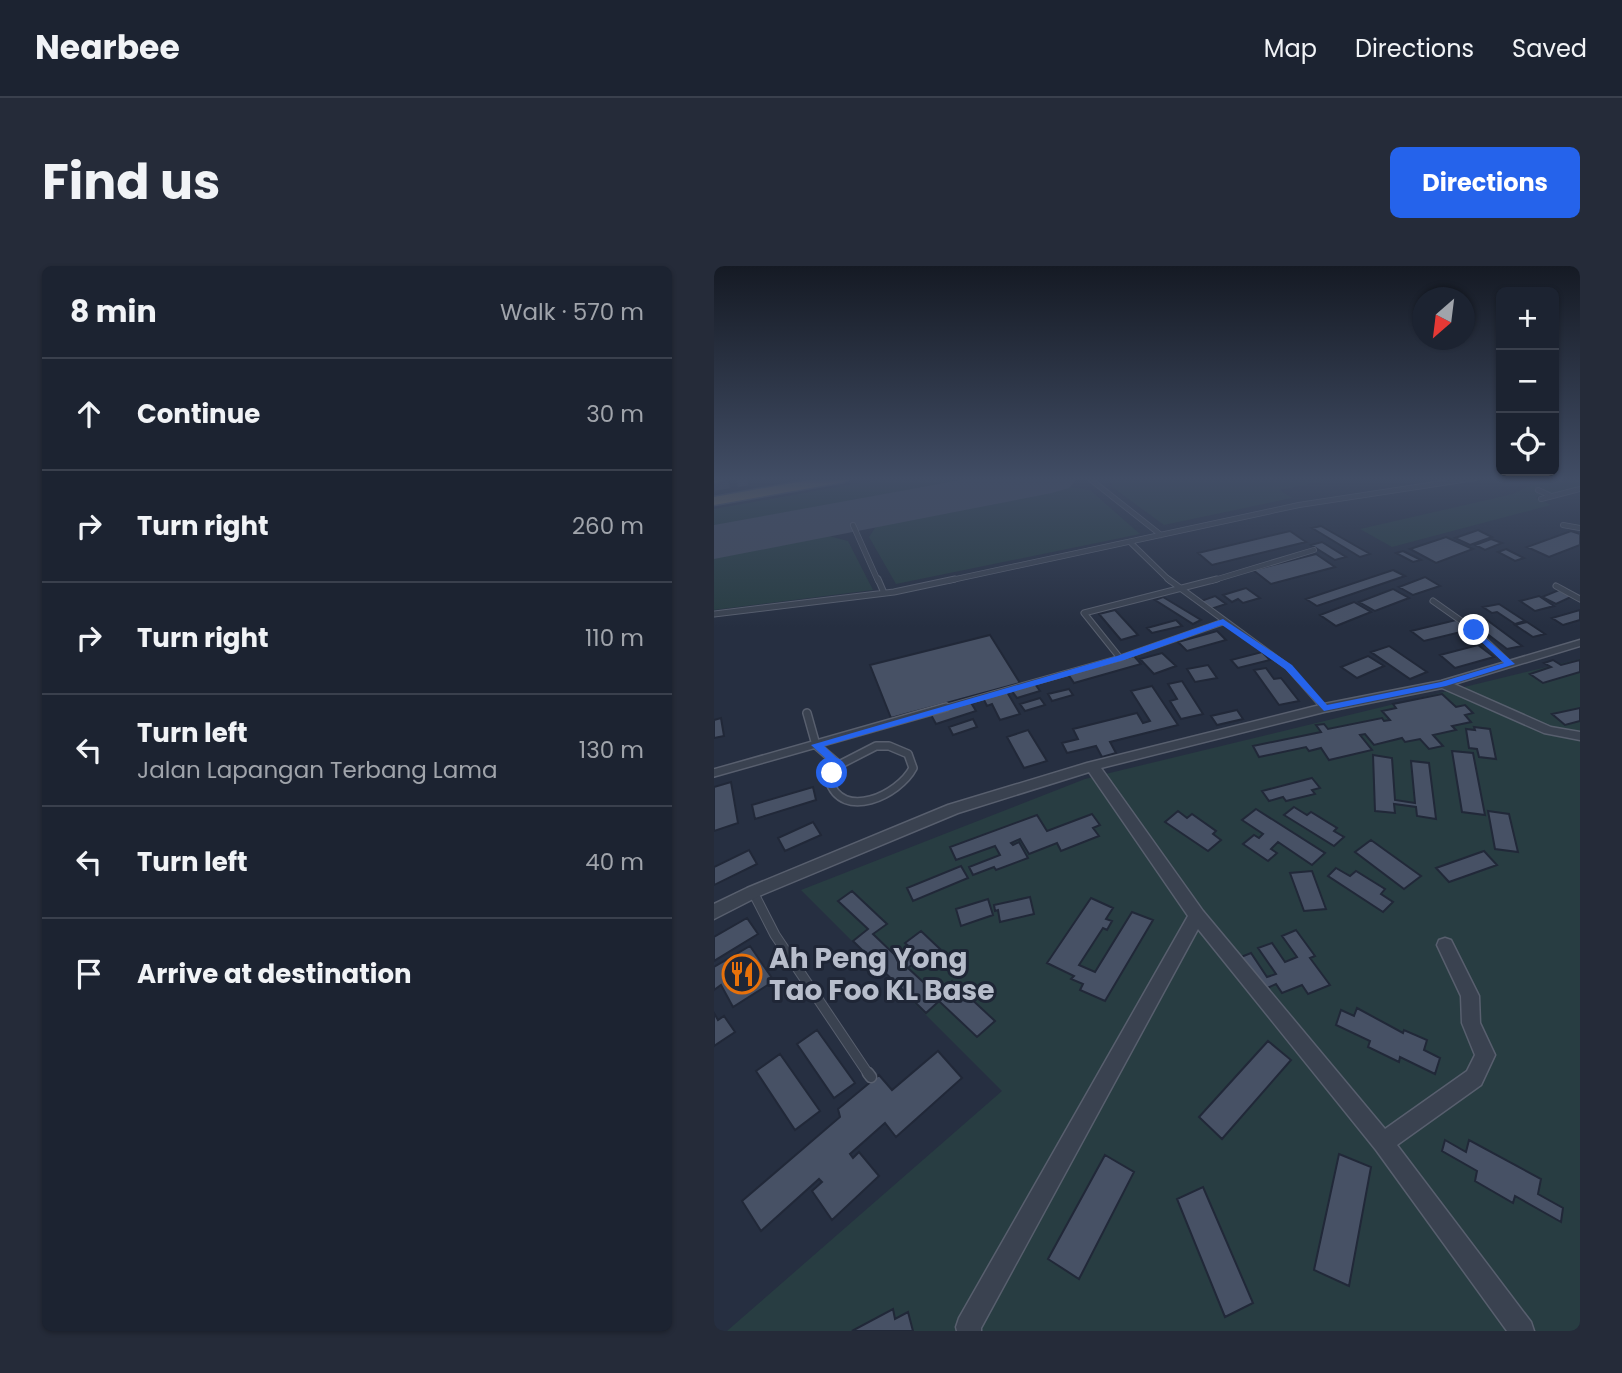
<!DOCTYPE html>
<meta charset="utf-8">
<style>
:root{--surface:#1c2331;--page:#252b39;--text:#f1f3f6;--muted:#a0a4ab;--line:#3a404d;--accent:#2563eb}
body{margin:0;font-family:Poppins,sans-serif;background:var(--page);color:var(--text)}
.controls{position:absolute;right:21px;top:21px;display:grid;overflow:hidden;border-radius:10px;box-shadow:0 2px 5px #0004}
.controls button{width:63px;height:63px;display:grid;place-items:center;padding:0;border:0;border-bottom:2px solid var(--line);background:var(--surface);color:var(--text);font:35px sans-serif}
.compass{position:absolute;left:698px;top:21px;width:63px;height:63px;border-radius:50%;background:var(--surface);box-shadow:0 2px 5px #0004;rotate:208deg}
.stop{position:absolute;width:21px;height:21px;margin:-16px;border:5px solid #2563eb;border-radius:50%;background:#fff}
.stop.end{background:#2563eb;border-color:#fff;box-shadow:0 2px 7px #0008}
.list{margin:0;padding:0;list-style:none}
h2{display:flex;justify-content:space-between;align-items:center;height:91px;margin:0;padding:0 28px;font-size:30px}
h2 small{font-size:23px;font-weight:400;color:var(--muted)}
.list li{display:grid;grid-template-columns:46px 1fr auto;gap:21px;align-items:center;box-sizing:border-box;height:112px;padding:0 28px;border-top:2px solid var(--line)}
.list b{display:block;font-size:26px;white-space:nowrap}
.list p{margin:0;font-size:23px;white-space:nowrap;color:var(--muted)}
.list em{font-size:23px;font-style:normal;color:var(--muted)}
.icon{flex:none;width:38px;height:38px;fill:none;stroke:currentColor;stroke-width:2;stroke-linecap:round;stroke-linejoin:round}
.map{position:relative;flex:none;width:866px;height:1065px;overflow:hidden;border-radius:10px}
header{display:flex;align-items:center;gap:42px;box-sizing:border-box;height:98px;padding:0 35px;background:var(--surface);border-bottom:2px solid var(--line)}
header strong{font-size:33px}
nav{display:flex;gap:38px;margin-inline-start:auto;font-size:24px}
.intro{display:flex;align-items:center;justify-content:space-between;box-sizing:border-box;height:168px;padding:0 42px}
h1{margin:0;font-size:49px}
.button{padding:18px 32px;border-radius:10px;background:var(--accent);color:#fff;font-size:24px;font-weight:700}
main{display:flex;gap:42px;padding:0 42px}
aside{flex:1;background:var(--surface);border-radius:10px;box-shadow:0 2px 5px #0004}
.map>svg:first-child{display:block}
.green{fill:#283d42}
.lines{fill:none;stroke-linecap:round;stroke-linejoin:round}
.runway{fill:#414a5c;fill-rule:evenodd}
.building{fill:#475165;stroke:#212838;stroke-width:2}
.motorway-tunnel{stroke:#3c4456;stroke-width:15;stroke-dasharray:15 8;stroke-linecap:butt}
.service-far4-casing{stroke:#585f6e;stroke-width:6}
.service-far3-casing{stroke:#585f6e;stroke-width:7}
.service-far2-casing{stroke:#585f6e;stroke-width:10}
.service-far1-casing{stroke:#585f6e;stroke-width:11}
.service-casing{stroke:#585f6e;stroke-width:13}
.minor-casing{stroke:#585f6e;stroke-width:3}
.motorway-casing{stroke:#454c5b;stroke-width:3}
.service-far4{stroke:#3a4250;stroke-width:4.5}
.service-far3{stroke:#3a4250;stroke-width:5}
.service-far2{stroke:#3a4250;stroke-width:7}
.service-far1{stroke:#3a4250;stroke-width:9}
.service{stroke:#3a4250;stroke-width:10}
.minor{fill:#3a4250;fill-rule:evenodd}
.motorway{fill:#766d57;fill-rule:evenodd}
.route{fill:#2563eb}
.labels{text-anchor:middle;stroke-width:6;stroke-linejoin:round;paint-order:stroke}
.near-poi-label{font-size:28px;font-weight:bold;fill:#b7bdcb;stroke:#1f2636;text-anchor:start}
</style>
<header>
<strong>Nearbee</strong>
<nav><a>Map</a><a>Directions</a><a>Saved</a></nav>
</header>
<div class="intro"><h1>Find us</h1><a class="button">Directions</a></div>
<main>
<aside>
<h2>8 min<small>Walk · 570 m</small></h2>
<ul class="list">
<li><svg class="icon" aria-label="ahead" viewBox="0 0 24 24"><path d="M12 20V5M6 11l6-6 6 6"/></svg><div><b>Continue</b></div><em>30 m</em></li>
<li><svg class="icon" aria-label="right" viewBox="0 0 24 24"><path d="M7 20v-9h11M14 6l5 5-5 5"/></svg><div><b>Turn right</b></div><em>260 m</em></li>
<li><svg class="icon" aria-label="right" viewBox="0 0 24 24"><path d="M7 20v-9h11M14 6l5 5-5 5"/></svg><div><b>Turn right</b></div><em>110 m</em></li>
<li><svg class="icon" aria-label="left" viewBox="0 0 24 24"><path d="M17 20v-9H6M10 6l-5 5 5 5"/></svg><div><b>Turn left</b><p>Jalan Lapangan Terbang Lama</p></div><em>130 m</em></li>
<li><svg class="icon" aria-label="left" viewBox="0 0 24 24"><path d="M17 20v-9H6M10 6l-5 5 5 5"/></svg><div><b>Turn left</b></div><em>40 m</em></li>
<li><svg class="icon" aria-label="arrive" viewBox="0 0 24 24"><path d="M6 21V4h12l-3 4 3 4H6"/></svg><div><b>Arrive at destination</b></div></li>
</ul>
</aside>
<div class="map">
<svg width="866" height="1065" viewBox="0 0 866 1065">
<rect width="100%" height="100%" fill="#262f41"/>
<path class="green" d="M174 212H283L0 264V243Z
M400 212H623L566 224 578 232 450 259 398 221 397 214Z
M846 212H866V221L841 228 826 223 821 224 828 228 822 232 837 239 678 281 646 263 799 228 815 220Z
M349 220 376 224 426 268 182 318 155 271 161 262 172 255Z
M107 268 134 275 159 324 0 344V288Z
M866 393V1065H13L288 825 87 624 371 513Z"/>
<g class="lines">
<path class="runway" d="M258 212H363L355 222 338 227 0 293V259Z"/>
</g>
<path class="building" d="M607 260 656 288 646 291 598 262Z
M764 264 778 271 756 279 741 272Z
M576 265 592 276 498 299 484 287Z
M857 265 866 268V279L835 291 813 281Z
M732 271 759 283 722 297 696 283Z
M777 273 788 277 771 284 761 279Z
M608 276 632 291 621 294 597 279Z
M792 283 810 292 801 295 784 286Z
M689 285 707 294 699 296 682 287Z
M602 288 621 301 557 318 539 304Z
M679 304 691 310 603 340 592 333Z
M711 311 726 320 699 329 685 321Z
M532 322 546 332 529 337 524 333 518 336 509 329Z
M679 323 695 332 661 345 645 336Z
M845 324 859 330 842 338 828 331Z
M501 330 512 338 497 343 487 335Z
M825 330 840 340 821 345 806 335Z
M449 331 487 354 479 358 441 334Z
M640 336 657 346 622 360 606 349Z
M785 338 811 355 801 358 783 346 778 347 769 341Z
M401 344 424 369 407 374 385 348Z
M866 344V354L849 359 838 352Z
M462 354 468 360 438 367 433 362Z
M742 354 755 364 710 375 697 365Z
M773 354 808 380 793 383 759 357Z
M813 356 831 368 819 371 801 359Z
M503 365 512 374 473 385 464 376Z
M276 369 306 417 177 452 156 399Z
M764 379 780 391 741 402 726 389Z
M675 380 713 406 696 413 657 386Z
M548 386 556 394 524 402 517 394Z
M448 387 462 400 440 408 426 393Z
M420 390 427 398 360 417 354 408Z
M654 390 670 400 643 412 627 401Z
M839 394 847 399 866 394V406L829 417 816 408 837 401 830 397Z
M494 399 503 412 481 416 473 403Z
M552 402 560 413 567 412 585 435 565 439 540 404Z
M468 415 489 448 467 453 456 435 463 433 454 418Z
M321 418 326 425 303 432 298 425Z
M438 420 464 459 396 476 402 487 388 491 382 480 353 487 348 477 364 473 359 463 423 447 429 457 436 455 417 425Z
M355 423 359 429 338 435 334 428Z
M293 426 306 448 286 454 278 438 273 440 269 432Z
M728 428 742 441 751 439 759 447 751 449 757 456 738 460 742 464 719 469 729 480 715 483 706 473 691 476 688 472 660 479 651 468 646 469 658 484 615 494 607 482 595 485 592 481 545 491 539 480 607 466 602 459 610 458 614 463 668 452 670 455 676 454 668 445 682 442 679 438Z
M326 432 331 439 311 445 306 438Z
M256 435 262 445 222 458 216 447Z
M866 442V455L851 459 838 448Z
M523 444 529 453 503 459 497 450Z
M7 452 10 470 0 472V454Z
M259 453 263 461 239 469 235 461Z
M760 461 776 463 782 493 765 491 763 483 755 482 752 463 761 464Z
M314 464 333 495 310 502 293 471Z
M738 485 759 487 771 549 748 546Z
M659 489 678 492 681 534 701 537 697 495 715 497 722 553 703 550 702 541 680 538 681 547 661 545Z
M598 512 606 522 598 524 601 528 572 535 569 531 555 535 548 525Z
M17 516 24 557 0 565V521Z
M99 521 102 534 41 553 38 539Z
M580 541 593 549 597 546 623 562 620 565 630 571 620 580 570 549Z
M542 543 611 587 598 599 564 576 557 583 563 587 554 595 529 578 540 569 545 572 549 568 528 554Z
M464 545 473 552 478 548 502 565 499 568 507 574 494 585 451 556Z
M774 545 795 548 804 586 781 583Z
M378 548 386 559 379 562 385 570 347 585 343 577 315 588 306 573 297 577 299 579 305 576 314 592 282 604 280 601 259 609 255 601 286 589 281 580 242 594 236 581 323 549 333 565Z
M99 556 107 569 71 585 64 572Z
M657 574 707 610 690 623 641 586Z
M35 584 43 598 0 619V601Z
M770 585 783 599 735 616 722 602Z
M247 600 254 612 199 635 193 622Z
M622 602 636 610 642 605 671 623 667 628 679 636 669 646 614 610Z
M598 605 612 643 590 645 576 607Z
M138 625 173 658 159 668 184 692 197 682 191 677 207 665 226 683 210 696 206 692 194 702 222 728 238 715 281 755 263 771 225 735 212 747 139 675 154 663 124 635Z
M316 631 320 648 286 656 284 644 281 645 280 639Z
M377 632 399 642 392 653 398 655 393 664 389 662 365 699 381 706 418 646 439 654 391 735 366 724 369 718 357 713 360 710 333 697Z
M274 633 279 649 247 660 242 643Z
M33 652 44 668 0 695V671Z
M582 664 601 690 596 692 616 719 594 728 588 719 568 727 562 718 549 724 527 691 537 687 553 711 562 708 544 682 558 677 571 696 583 691 568 670Z
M36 680 60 715 19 741 7 719 0 724V701Z
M643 742 689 767 690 764 713 774 710 784 726 792 721 808 686 791 685 796 654 781 656 775 622 759 627 744 640 750Z
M0 747 4 754 10 750 21 766 0 780Z
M103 764 141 817 120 832 83 778Z
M554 775 577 794 508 873 485 851Z
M224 785 248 812 182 871 171 857 136 888 139 892 145 886 165 910 118 954 98 925 108 916 105 913 47 965 28 935 126 851 124 843 165 809 178 824Z
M66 788 106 845 81 864 42 805Z
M731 874 752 886 755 874 827 913 824 928 849 942 847 956 801 930 799 937 761 915 763 905 728 885Z
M625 888 657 901 635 1020 600 1004Z
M391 889 420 906 365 1013 334 993Z
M489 921 539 1037 511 1051 463 933Z
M179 1043 181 1053 194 1046 199 1065H138Z"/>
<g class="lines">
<path class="motorway-tunnel" d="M0 217 33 212"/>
<defs>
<path id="service-far4" d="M376 213 447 269
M824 224 837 230
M827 233 866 223
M139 259 164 315
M849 259 866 262
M416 276 456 315
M233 315 585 239 761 212
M497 315 600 284"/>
<path id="service-far3" d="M164 313 170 327
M454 313 574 401 610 442
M842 320 866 333
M719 335 760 364 796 398
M0 348 180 326 241 313
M406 392 370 347 503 313
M226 443 406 392 509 356"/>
<path id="service-far2" d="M93 447 102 479 124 498
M162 480H175L194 488 199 502C185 529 128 556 115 514L125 499Z
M0 507 232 441"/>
<path id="service-far1" d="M39 626 61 669 155 809"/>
<path id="service" d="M154 807 157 811"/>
<path id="minor" d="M866 374V380L740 418 837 461 866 466V474L830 467 728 422 610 446 387 502 489 645 671 863 753 805 761 789 748 757 747 730 723 679 725 674 731 672 737 674 765 730 766 757 781 789 767 819 683 879 817 1056 820 1065H793L662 884 484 663 267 1062V1065H243L242 1061 245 1052 474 650 375 506 244 547 45 630 0 653V638L33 622 234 539 373 497 610 438 727 415Z"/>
<path id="motorway" d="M0 212H13L3 217 0 216Z
M107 212H137L130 216 0 239V231Z"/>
</defs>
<use href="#service-far4" class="service-far4-casing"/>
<use href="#service-far3" class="service-far3-casing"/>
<use href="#service-far2" class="service-far2-casing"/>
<use href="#service-far1" class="service-far1-casing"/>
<use href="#service" class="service-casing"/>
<use href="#minor" class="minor-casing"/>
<use href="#motorway" class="motorway-casing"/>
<use href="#service-far4" class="service-far4"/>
<use href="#service-far3" class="service-far3"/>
<use href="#service-far2" class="service-far2"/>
<use href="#service-far1" class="service-far1"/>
<use href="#service" class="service"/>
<use href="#minor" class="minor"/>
<use href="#motorway" class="motorway"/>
</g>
<linearGradient id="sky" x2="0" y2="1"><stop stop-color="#151a24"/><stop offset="0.59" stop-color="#414d65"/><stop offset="1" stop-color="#414d65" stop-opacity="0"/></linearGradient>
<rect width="866" height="361" fill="url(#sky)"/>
<path class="route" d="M509 353 578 399 613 439 727 416 790 397 757 366 760 362 801 398 732 420 610 445 571 403 508 359 410 394 110 480 129 498 121 510H114L112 507 118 498 97 479 403 390Z"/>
<defs>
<symbol id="restaurant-ring" viewBox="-11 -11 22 22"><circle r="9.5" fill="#1f2636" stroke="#e8710a" stroke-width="1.5"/><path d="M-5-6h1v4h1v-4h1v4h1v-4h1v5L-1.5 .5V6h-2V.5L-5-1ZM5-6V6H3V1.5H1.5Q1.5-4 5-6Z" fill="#e8710a"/></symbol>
</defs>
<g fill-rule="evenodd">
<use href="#restaurant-ring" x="6" y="686" width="44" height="44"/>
</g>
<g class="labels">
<g class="near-poi-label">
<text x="55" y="702">Ah Peng Yong<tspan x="55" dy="32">Tao Foo KL Base</tspan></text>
</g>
</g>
</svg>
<div class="controls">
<button>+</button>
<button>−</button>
<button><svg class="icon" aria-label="locate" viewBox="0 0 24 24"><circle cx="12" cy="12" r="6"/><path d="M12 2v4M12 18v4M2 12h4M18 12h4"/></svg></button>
</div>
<svg class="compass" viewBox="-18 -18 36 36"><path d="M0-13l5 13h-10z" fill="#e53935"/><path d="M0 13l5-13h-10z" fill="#a0a4ab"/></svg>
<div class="stop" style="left:118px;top:507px"></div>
<div class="stop end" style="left:760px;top:364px"></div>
</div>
</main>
